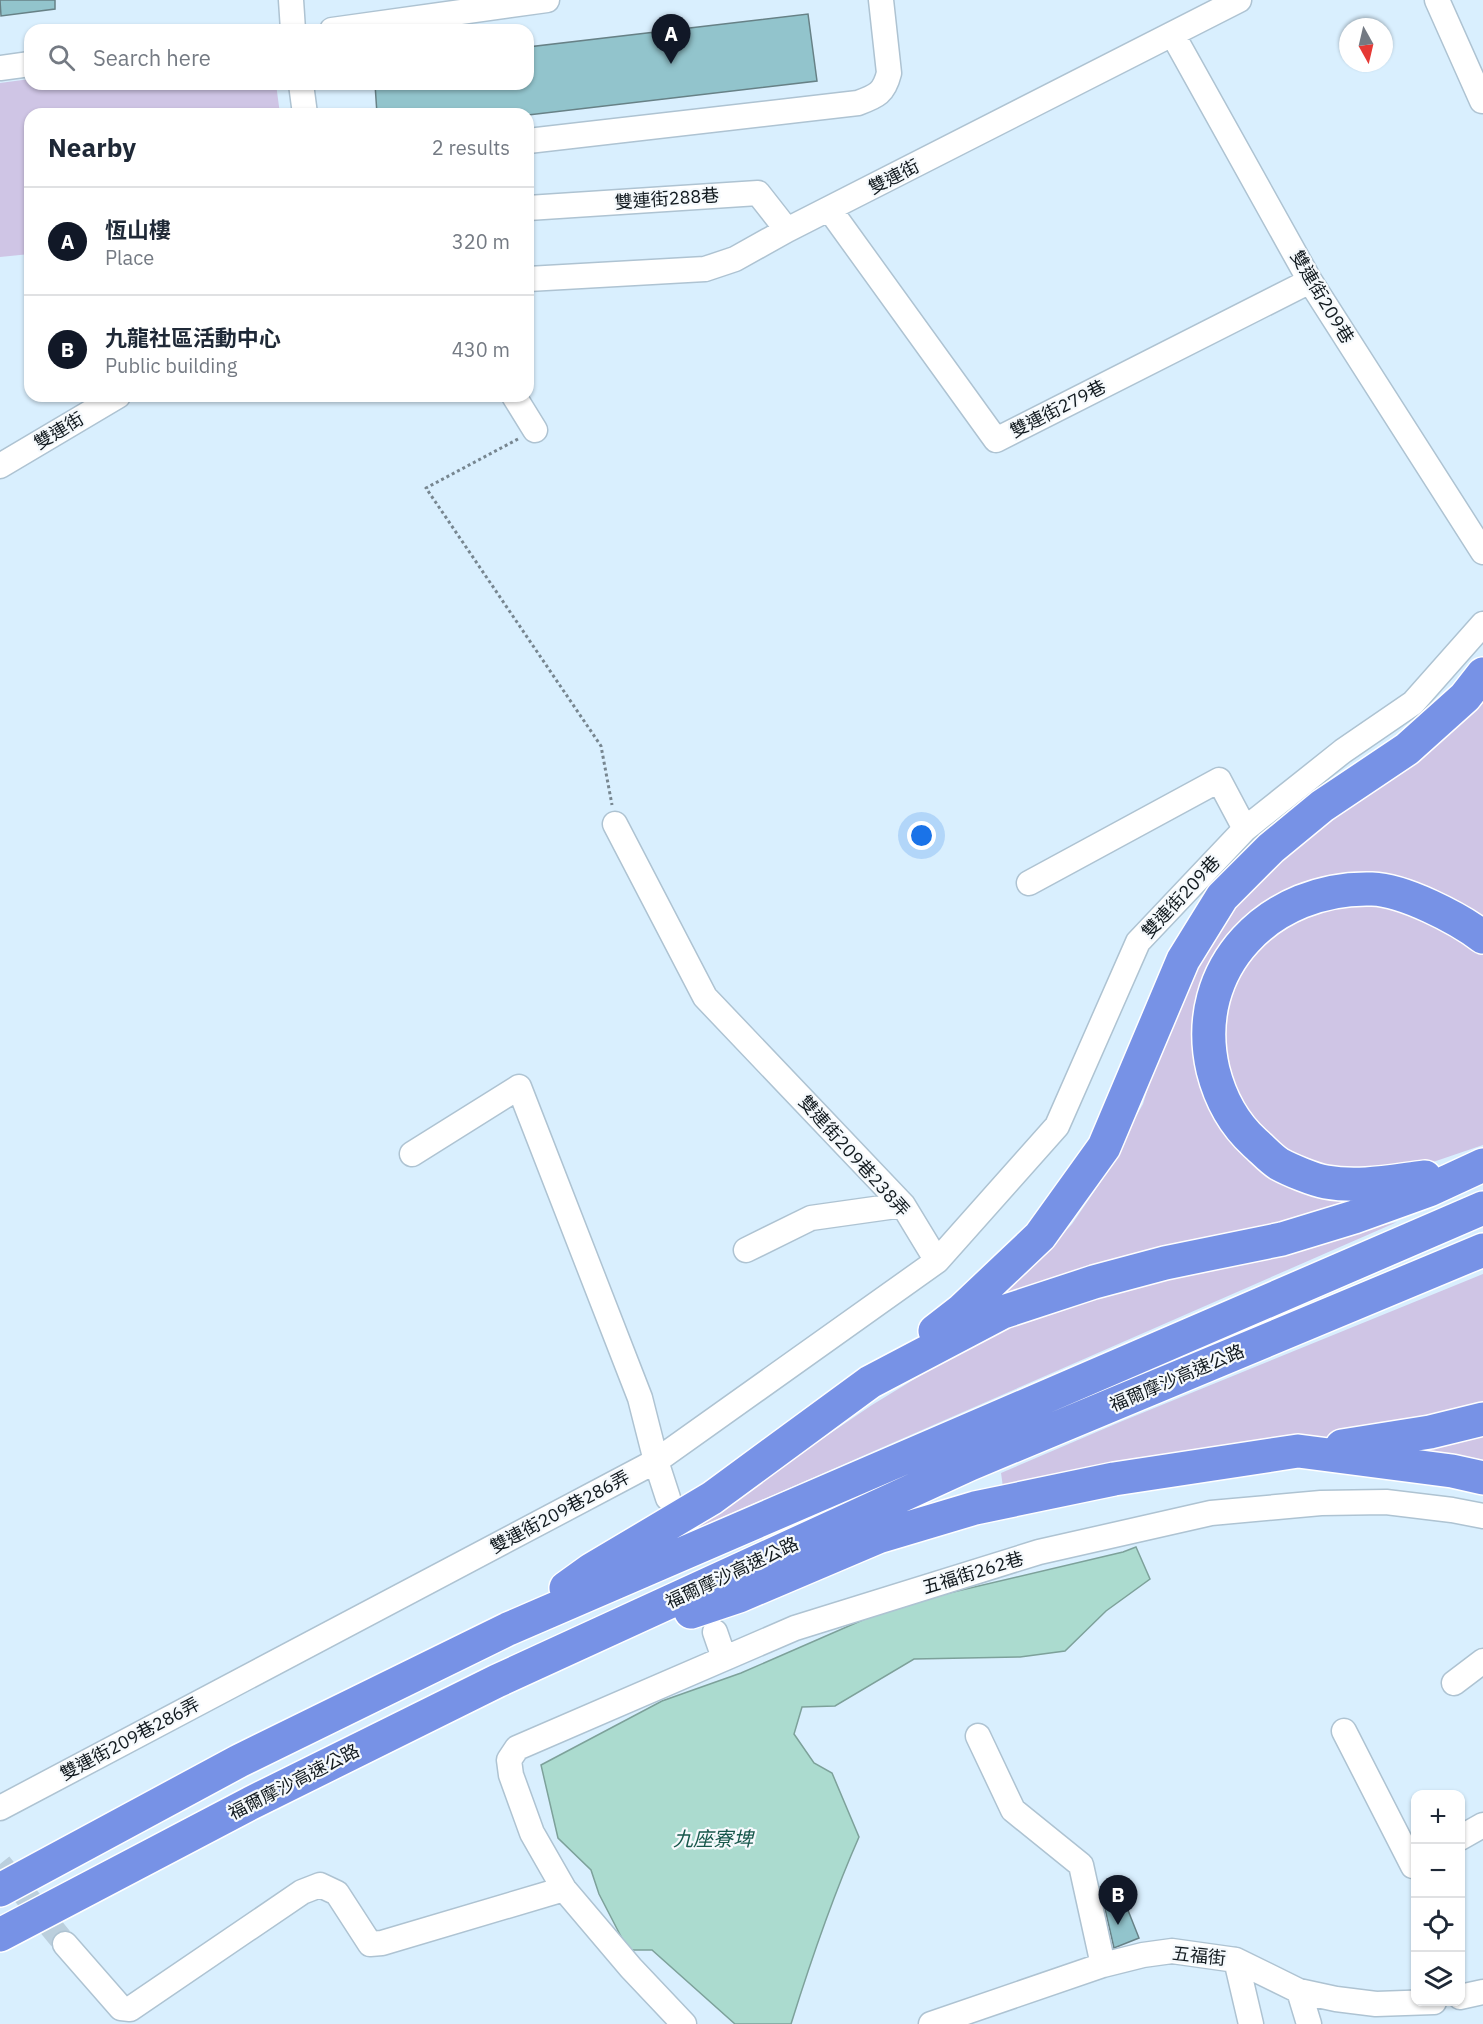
<!DOCTYPE html>
<meta charset="utf-8">
<style>
:root{--surface:#fff;--page:#f6f6f7;--text:#1f2937;--muted:#747a83;--line:#e0e1e3;--accent:#111827}
body{margin:0;font-family:"IBM Plex Sans","Noto Sans TC",sans-serif;background:var(--page);color:var(--text)}
.controls{position:absolute;right:18px;bottom:18px;display:grid;overflow:hidden;border-radius:12px;box-shadow:0 2px 4px #0004}
.controls button{width:54px;height:54px;display:grid;place-items:center;padding:0;border:0;border-bottom:2px solid var(--line);background:var(--surface);color:var(--text);font:30px sans-serif}
.compass{position:absolute;left:1339px;top:18px;width:54px;height:54px;border-radius:50%;background:var(--surface);box-shadow:0 2px 4px #0004;rotate:172deg}
.you{position:absolute;left:922px;top:836px;width:21px;height:21px;margin:-15px;border:4px solid #fff;border-radius:50%;background:#1a73e8;box-shadow:0 0 0 9px #1a73e833}
.badge{display:grid;place-items:center;width:39px;height:39px;border-radius:50%;background:var(--accent);color:#fff;font-size:20px;font-weight:700}
.pin{position:absolute;translate:-50% -50px;filter:drop-shadow(0 2px 3px #0008)}
.pin::after{content:'';position:absolute;top:32px;width:21px;height:18px;background:inherit;clip-path:polygon(0 0,100% 0,50% 100%)}
.list{margin:0;padding:0;list-style:none}
h2{display:flex;justify-content:space-between;align-items:center;height:78px;margin:0;padding:0 24px;font-size:26px}
h2 small{font-size:20px;font-weight:400;color:var(--muted)}
.list li{display:grid;grid-template-columns:39px 1fr auto;gap:18px;align-items:center;box-sizing:border-box;height:108px;padding:0 24px;border-top:2px solid var(--line)}
.list b{display:block;font-size:22px;white-space:nowrap}
.list p{margin:0;font-size:20px;white-space:nowrap;color:var(--muted)}
.list em{font-size:20px;font-style:normal;color:var(--muted)}
.icon{flex:none;width:33px;height:33px;fill:none;stroke:currentColor;stroke-width:2;stroke-linecap:round;stroke-linejoin:round}
.map{position:relative;flex:none;width:1483px;height:2024px;overflow:hidden}
.search{position:absolute;background:var(--surface);box-shadow:0 2px 4px #0004;left:24px;top:24px;width:510px;height:66px;display:flex;align-items:center;gap:15px;box-sizing:border-box;padding:0 21px;border-radius:18px;color:var(--muted);font-size:22px}
.panel{position:absolute;background:var(--surface);box-shadow:0 2px 4px #0004;left:24px;top:108px;width:510px;height:294px;border-radius:18px}
.map>svg:first-child{display:block}
.green{fill:#cfc5e5}
.water{fill:#abdbcf;stroke:#7da19a;stroke-width:1.5}
.building{fill:#92c4cc;stroke:#678186;stroke-width:1.5}
.lines{fill:none;stroke-linecap:round;stroke-linejoin:round}
.minor-tunnel{stroke:#bbcfdd;stroke-width:24;stroke-dasharray:24 12;stroke-linecap:butt}
.minor-casing{stroke:#aec3d2;stroke-width:27}
.highway-casing{stroke:#fff;stroke-width:36}
.path{stroke:#778690;stroke-width:3;stroke-dasharray:3 3;stroke-linecap:butt}
.minor{stroke:#fff;stroke-width:24}
.highway{stroke:#7792e6;stroke-width:33}
.labels{text-anchor:middle;stroke-width:4.5;stroke-linejoin:round;paint-order:stroke}
.street-label{font-size:18px;fill:#121a1f;stroke:#f5f9fc}
.water-label{font-size:20px;font-style:italic;fill:#17574b;stroke:#f5f9fc}
</style>
<div class="map">
<svg width="1483" height="2024" viewBox="0 0 1483 2024">
<rect width="100%" height="100%" fill="#d9effe"/>
<path class="green" d="M30 79V84H276L280 114H30V254L0 257V83Z
M1483 695V919L1408 881 1239 924 1207 1094 1356 1200 1297 1218 1244 1231 975 1314 1027 1273 1072 1224 1109 1170 1129 1129 1143 1104 1159 1052 1182 985 1232 900 1335 816 1386 783 1445 735Z
M1365 903 1397 907 1458 935 1483 955V1145L1436 1161 1380 1173 1327 1169 1290 1156 1235 1099 1222 1057 1223 1016 1235 981 1256 944 1330 904Z
M1397 1222 691 1531 753 1486 872 1405 926 1372 983 1340 1031 1318 1081 1300Z
M1483 1274V1406C1325 1444 1164 1464 1003 1487L1001 1473 1120 1422Z
M1483 1431V1464L1421 1454 1417 1443Z"/>
<path class="water" d="M1136 1547 1150 1579 1106 1611 1065 1651 1020 1657 914 1659 835 1706 802 1707 794 1734 814 1763 832 1773 859 1837C832 1898 811 1960 791 2024H735L652 1950H628L599 1894 591 1870 558 1838 541 1765 662 1701 741 1673 874 1615 919 1600 1123 1552Z"/>
<path class="building" d="M0 0H55V9L1 16Z
M808 14 817 81 528 115 377 114 375 84H528V47Z
M1116 1880 1139 1938 1114 1948 1100 1887Z"/>
<g class="lines">
<path class="minor-tunnel" d="M0 1864 65 1944"/>
<defs>
<path id="minor" d="M291 0 293 30
M1437 0 1482 101
M332 30 547 0
M1173 35 1310 281 1483 552
M0 68 30 64
M301 84 305 114
M528 141 858 103C877 96 884 93 889 73L881 0
M528 208 758 193 787 230
M830 210 996 440 1310 281
M528 279 705 269 735 259 787 230 1239 0
M514 396 535 430
M0 466 118 396
M615 824 705 997 903 1205 937 1261 656 1461 668 1498
M1029 883 1219 780 1245 829
M746 1250 811 1218 903 1205
M937 1261 1057 1126 1138 942 1245 829 1343 751 1413 703 1483 624
M715 1632 724 1658
M1454 1683 1483 1661
M1344 1731 1413 1866 1416 1864
M978 1736 1013 1810 1081 1865 1103 1965
M0 1808 656 1461 640 1398 519 1087 412 1154
M1460 1838 1483 1825
M65 1944 121 2008 130 2009 302 1892 320 1885 337 1893 370 1944 382 1943 564 1889
M1236 1960 1251 2024
M1299 1991 1309 2024
M1460 1997 1483 1992
M684 2024 631 1968 564 1889 532 1833 511 1775 509 1760 517 1748 795 1628 1039 1552 1211 1513 1321 1503 1386 1502 1452 1510 1483 1516
M931 2024 1103 1965 1143 1955 1172 1951 1236 1960 1299 1991 1336 1999 1376 2004 1434 2002"/>
<path id="highway" d="M1425 1177C1392 1181 1359 1188 1326 1182 1314 1180 1290 1170 1279 1164 1271 1159 1263 1150 1255 1143 1234 1124 1220 1098 1213 1070 1189 967 1271 886 1372 889 1404 890 1458 918 1483 937
M935 1331 962 1310 1040 1236 1104 1147 1183 960 1222 897 1271 848 1322 806 1407 749 1465 697 1483 674
M1342 1446 1430 1432 1483 1419
M566 1588 591 1570 712 1498 870 1382 1003 1312 1094 1282 1165 1263 1282 1239 1354 1217 1429 1190 1483 1165
M691 1612 739 1596 878 1537 975 1508 1114 1479 1298 1451 1452 1471 1483 1478
M0 1890 239 1761 508 1629 1483 1208
M0 1935 251 1803 497 1681 970 1464 1483 1250"/>
</defs>
<use href="#minor" class="minor-casing"/>
<use href="#highway" class="highway-casing"/>
<path class="path" d="M518 439 426 488 601 746 612 805"/>
<use href="#minor" class="minor"/>
<use href="#highway" class="highway"/>
</g>
<g class="labels">
<g class="street-label">
<text transform="translate(894 177) rotate(-27)" y="6">雙連街</text>
<text transform="translate(667 199) rotate(-4)" y="6">雙連街288巷</text>
<text transform="translate(1322 297) rotate(59)" y="6">雙連街209巷</text>
<text transform="translate(1058 409) rotate(-27)" y="6">雙連街279巷</text>
<text transform="translate(59 431) rotate(-31)" y="6">雙連街</text>
<text transform="translate(1181 897) rotate(-47)" y="6">雙連街209巷</text>
<text transform="translate(854 1156) rotate(48)" y="6">雙連街209巷238弄</text>
<text transform="translate(1177 1378) rotate(-23)" y="6">福爾摩沙高速公路</text>
<text transform="translate(560 1512) rotate(-28)" y="6">雙連街209巷286弄</text>
<text transform="translate(732 1573) rotate(-25)" y="6">福爾摩沙高速公路</text>
<text transform="translate(973 1573) rotate(-17)" y="6">五福街262巷</text>
<text transform="translate(130 1739) rotate(-28)" y="6">雙連街209巷286弄</text>
<text transform="translate(294 1782) rotate(-27)" y="6">福爾摩沙高速公路</text>
<text transform="translate(1199 1956) rotate(6)" y="6">五福街</text>
</g>
<g class="water-label">
<text x="713" y="1846">九座寮埤</text>
</g>
</g>
</svg>
<div class="controls">
<button>+</button>
<button>−</button>
<button><svg class="icon" aria-label="locate" viewBox="0 0 24 24"><circle cx="12" cy="12" r="6"/><path d="M12 2v4M12 18v4M2 12h4M18 12h4"/></svg></button>
<button><svg class="icon" aria-label="layers" viewBox="0 0 24 24"><path d="M12 4l9 5-9 5-9-5zM3 14l9 5 9-5"/></svg></button>
</div>
<svg class="compass" viewBox="-18 -18 36 36"><path d="M0-13l5 13h-10z" fill="#e53935"/><path d="M0 13l5-13h-10z" fill="#747a83"/></svg>
<div class="you"></div>
<div class="pin badge" style="left:671px;top:64px">A</div>
<div class="pin badge" style="left:1118px;top:1925px">B</div>
<div class="search"><svg class="icon" aria-label="search" viewBox="0 0 24 24"><circle cx="10" cy="10" r="6"/><path d="M15 15l6 6"/></svg>Search here</div>
<section class="panel">
<h2>Nearby<small>2 results</small></h2>
<ul class="list">
<li><span class="badge">A</span><div><b>恆山樓</b><p>Place</p></div><em>320 m</em></li>
<li><span class="badge">B</span><div><b>九龍社區活動中心</b><p>Public building</p></div><em>430 m</em></li>
</ul>
</section>
</div>
